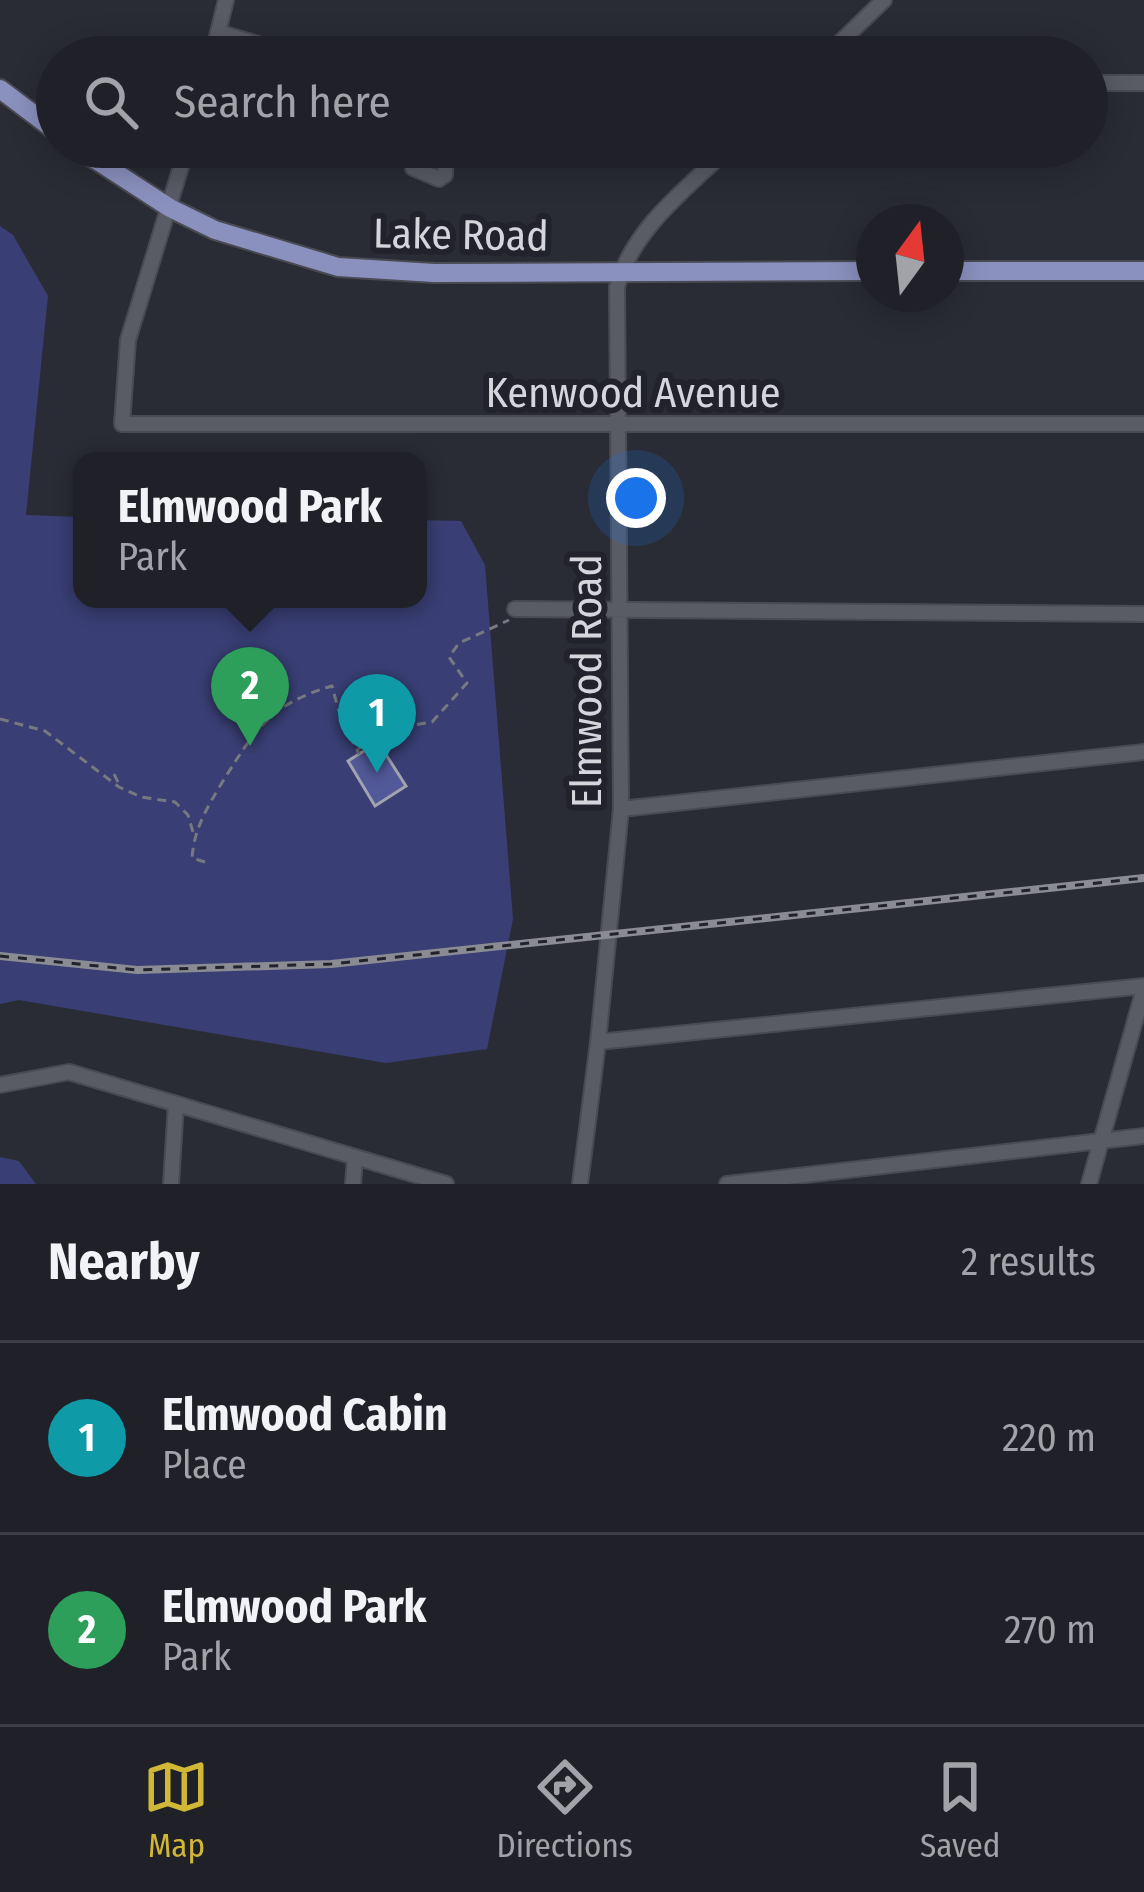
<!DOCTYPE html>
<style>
:root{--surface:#202128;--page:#2d2e34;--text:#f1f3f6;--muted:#a2a3a8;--line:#3d3e45;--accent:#d1b736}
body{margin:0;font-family:"Fira Sans Condensed",sans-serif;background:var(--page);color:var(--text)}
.compass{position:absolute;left:856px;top:204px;width:108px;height:108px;border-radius:50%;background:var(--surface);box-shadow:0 6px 30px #0003;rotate:15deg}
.you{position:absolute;left:636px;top:498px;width:42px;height:42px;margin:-30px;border:9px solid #fff;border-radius:50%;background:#1a73e8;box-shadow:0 0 0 18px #1a73e833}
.badge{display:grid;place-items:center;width:78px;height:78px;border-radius:50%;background:var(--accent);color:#fff;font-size:39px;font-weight:700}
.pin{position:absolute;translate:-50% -99px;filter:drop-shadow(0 3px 6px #0008)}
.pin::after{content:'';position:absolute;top:63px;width:42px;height:36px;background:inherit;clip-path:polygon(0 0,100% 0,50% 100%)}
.popup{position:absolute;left:73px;top:452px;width:354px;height:156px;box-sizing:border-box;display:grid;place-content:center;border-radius:24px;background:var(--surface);filter:drop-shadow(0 3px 9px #0005);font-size:39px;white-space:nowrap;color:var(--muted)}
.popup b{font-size:45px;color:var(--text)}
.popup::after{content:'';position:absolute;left:50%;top:100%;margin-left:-24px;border:24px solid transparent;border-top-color:var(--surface)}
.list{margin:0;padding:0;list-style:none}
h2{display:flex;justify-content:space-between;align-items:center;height:156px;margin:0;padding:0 48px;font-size:51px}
h2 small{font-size:39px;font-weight:400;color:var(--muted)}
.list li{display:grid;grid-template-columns:78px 1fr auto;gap:36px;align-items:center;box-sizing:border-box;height:192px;padding:0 48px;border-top:3px solid var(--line)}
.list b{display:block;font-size:45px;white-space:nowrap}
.list p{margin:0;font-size:39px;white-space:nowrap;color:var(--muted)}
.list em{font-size:39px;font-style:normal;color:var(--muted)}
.icon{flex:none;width:66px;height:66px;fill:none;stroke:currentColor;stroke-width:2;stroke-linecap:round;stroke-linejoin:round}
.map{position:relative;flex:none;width:1144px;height:1184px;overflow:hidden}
.search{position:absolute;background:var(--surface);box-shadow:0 6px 30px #0003;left:36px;right:36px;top:36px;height:132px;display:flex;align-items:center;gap:30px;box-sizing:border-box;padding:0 42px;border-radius:66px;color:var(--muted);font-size:45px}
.sheet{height:540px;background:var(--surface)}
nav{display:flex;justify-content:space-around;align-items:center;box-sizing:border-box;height:168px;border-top:3px solid var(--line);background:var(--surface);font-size:33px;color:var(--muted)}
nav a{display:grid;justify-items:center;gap:6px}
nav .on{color:var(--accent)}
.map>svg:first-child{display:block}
.green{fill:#393e74}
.building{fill:#525998;stroke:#a1a3ae;stroke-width:3}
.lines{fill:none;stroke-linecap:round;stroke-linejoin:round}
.minor-casing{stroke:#494a52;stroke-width:18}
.major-casing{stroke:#494a52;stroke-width:22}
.path{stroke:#777980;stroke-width:3;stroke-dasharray:9 6;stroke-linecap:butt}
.minor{stroke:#595b65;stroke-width:14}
.major{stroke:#8a91be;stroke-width:18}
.rail-casing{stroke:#8b8c93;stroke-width:8}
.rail{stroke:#21222b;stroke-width:3;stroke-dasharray:9;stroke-linecap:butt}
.labels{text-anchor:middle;stroke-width:12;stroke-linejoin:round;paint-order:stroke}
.street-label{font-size:42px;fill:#d5d6dc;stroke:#21222b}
</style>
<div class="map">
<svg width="1144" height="1184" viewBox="0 0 1144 1184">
<rect width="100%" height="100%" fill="#2a2c35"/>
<path class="green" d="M0 226 13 235 48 296 26 515 82 517V599H418V520L461 521 485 565 513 919 487 1049 386 1063 19 1000 0 1004Z
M0 1157 19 1161 36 1184H0Z"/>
<path class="building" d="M378 742 406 786 375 806 348 761Z"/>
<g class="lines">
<defs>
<path id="minor" d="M218 32 301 57
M212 57 226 0
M825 57 884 0
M1087 83H1144
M187 147 128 340 122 424H1144
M410 147 413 168 439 179 445 175 446 147
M515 609 1144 614
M621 809 1144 752
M598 1042 1144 986
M0 1085 69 1072 446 1184
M171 1184 176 1104
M353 1184 355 1159
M580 1184 598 1042 621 809 617 287C632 229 688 187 730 147
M727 1184 1144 1136
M1089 1184 1144 989"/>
<path id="major" d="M0 89 57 132
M76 147 170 208 215 230 338 267 434 273 874 271
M946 271H1144"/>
</defs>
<use href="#minor" class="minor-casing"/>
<use href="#major" class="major-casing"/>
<path class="path" d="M0 719 45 731 119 787 141 797 175 802 188 815 193 832
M393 720 408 731 414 725 432 722 467 683 449 657 459 643 509 620
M358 749 367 743 370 734
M114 774 120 786
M205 862 192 858C194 828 208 806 223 781 255 730 270 704 332 686L341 719 359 754"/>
<use href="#minor" class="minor"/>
<use href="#major" class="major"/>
<defs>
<path id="rail" d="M0 956 137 970 331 964 1144 878"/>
</defs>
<use href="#rail" class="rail-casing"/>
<use href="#rail" class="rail"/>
</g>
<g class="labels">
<g class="street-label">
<text transform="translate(461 234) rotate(1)" y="15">Lake Road</text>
<text x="633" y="407">Kenwood Avenue</text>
<text transform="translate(586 681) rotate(-90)" y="15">Elmwood Road</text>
</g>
</g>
</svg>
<svg class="compass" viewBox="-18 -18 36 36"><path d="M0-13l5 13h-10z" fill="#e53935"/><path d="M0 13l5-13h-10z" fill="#a2a3a8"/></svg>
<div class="you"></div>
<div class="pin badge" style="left:377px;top:773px;background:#0f9aa8">1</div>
<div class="pin badge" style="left:250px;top:746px;background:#2e9e5b">2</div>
<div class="popup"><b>Elmwood Park</b>Park</div>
<div class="search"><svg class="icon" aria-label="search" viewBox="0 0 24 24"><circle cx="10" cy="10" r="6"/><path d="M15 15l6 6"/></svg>Search here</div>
</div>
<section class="sheet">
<h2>Nearby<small>2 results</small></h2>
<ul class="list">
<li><span class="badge" style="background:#0f9aa8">1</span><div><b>Elmwood Cabin</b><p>Place</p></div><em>220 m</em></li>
<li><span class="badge" style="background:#2e9e5b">2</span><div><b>Elmwood Park</b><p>Park</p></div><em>270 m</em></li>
</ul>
</section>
<nav>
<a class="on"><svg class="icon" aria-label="map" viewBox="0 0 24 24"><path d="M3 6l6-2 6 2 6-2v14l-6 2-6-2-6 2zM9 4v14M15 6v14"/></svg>Map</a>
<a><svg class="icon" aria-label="directions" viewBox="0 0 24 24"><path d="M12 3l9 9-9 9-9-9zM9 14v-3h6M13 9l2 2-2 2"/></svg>Directions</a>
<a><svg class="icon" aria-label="saved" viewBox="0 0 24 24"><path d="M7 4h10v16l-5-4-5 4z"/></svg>Saved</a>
</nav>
